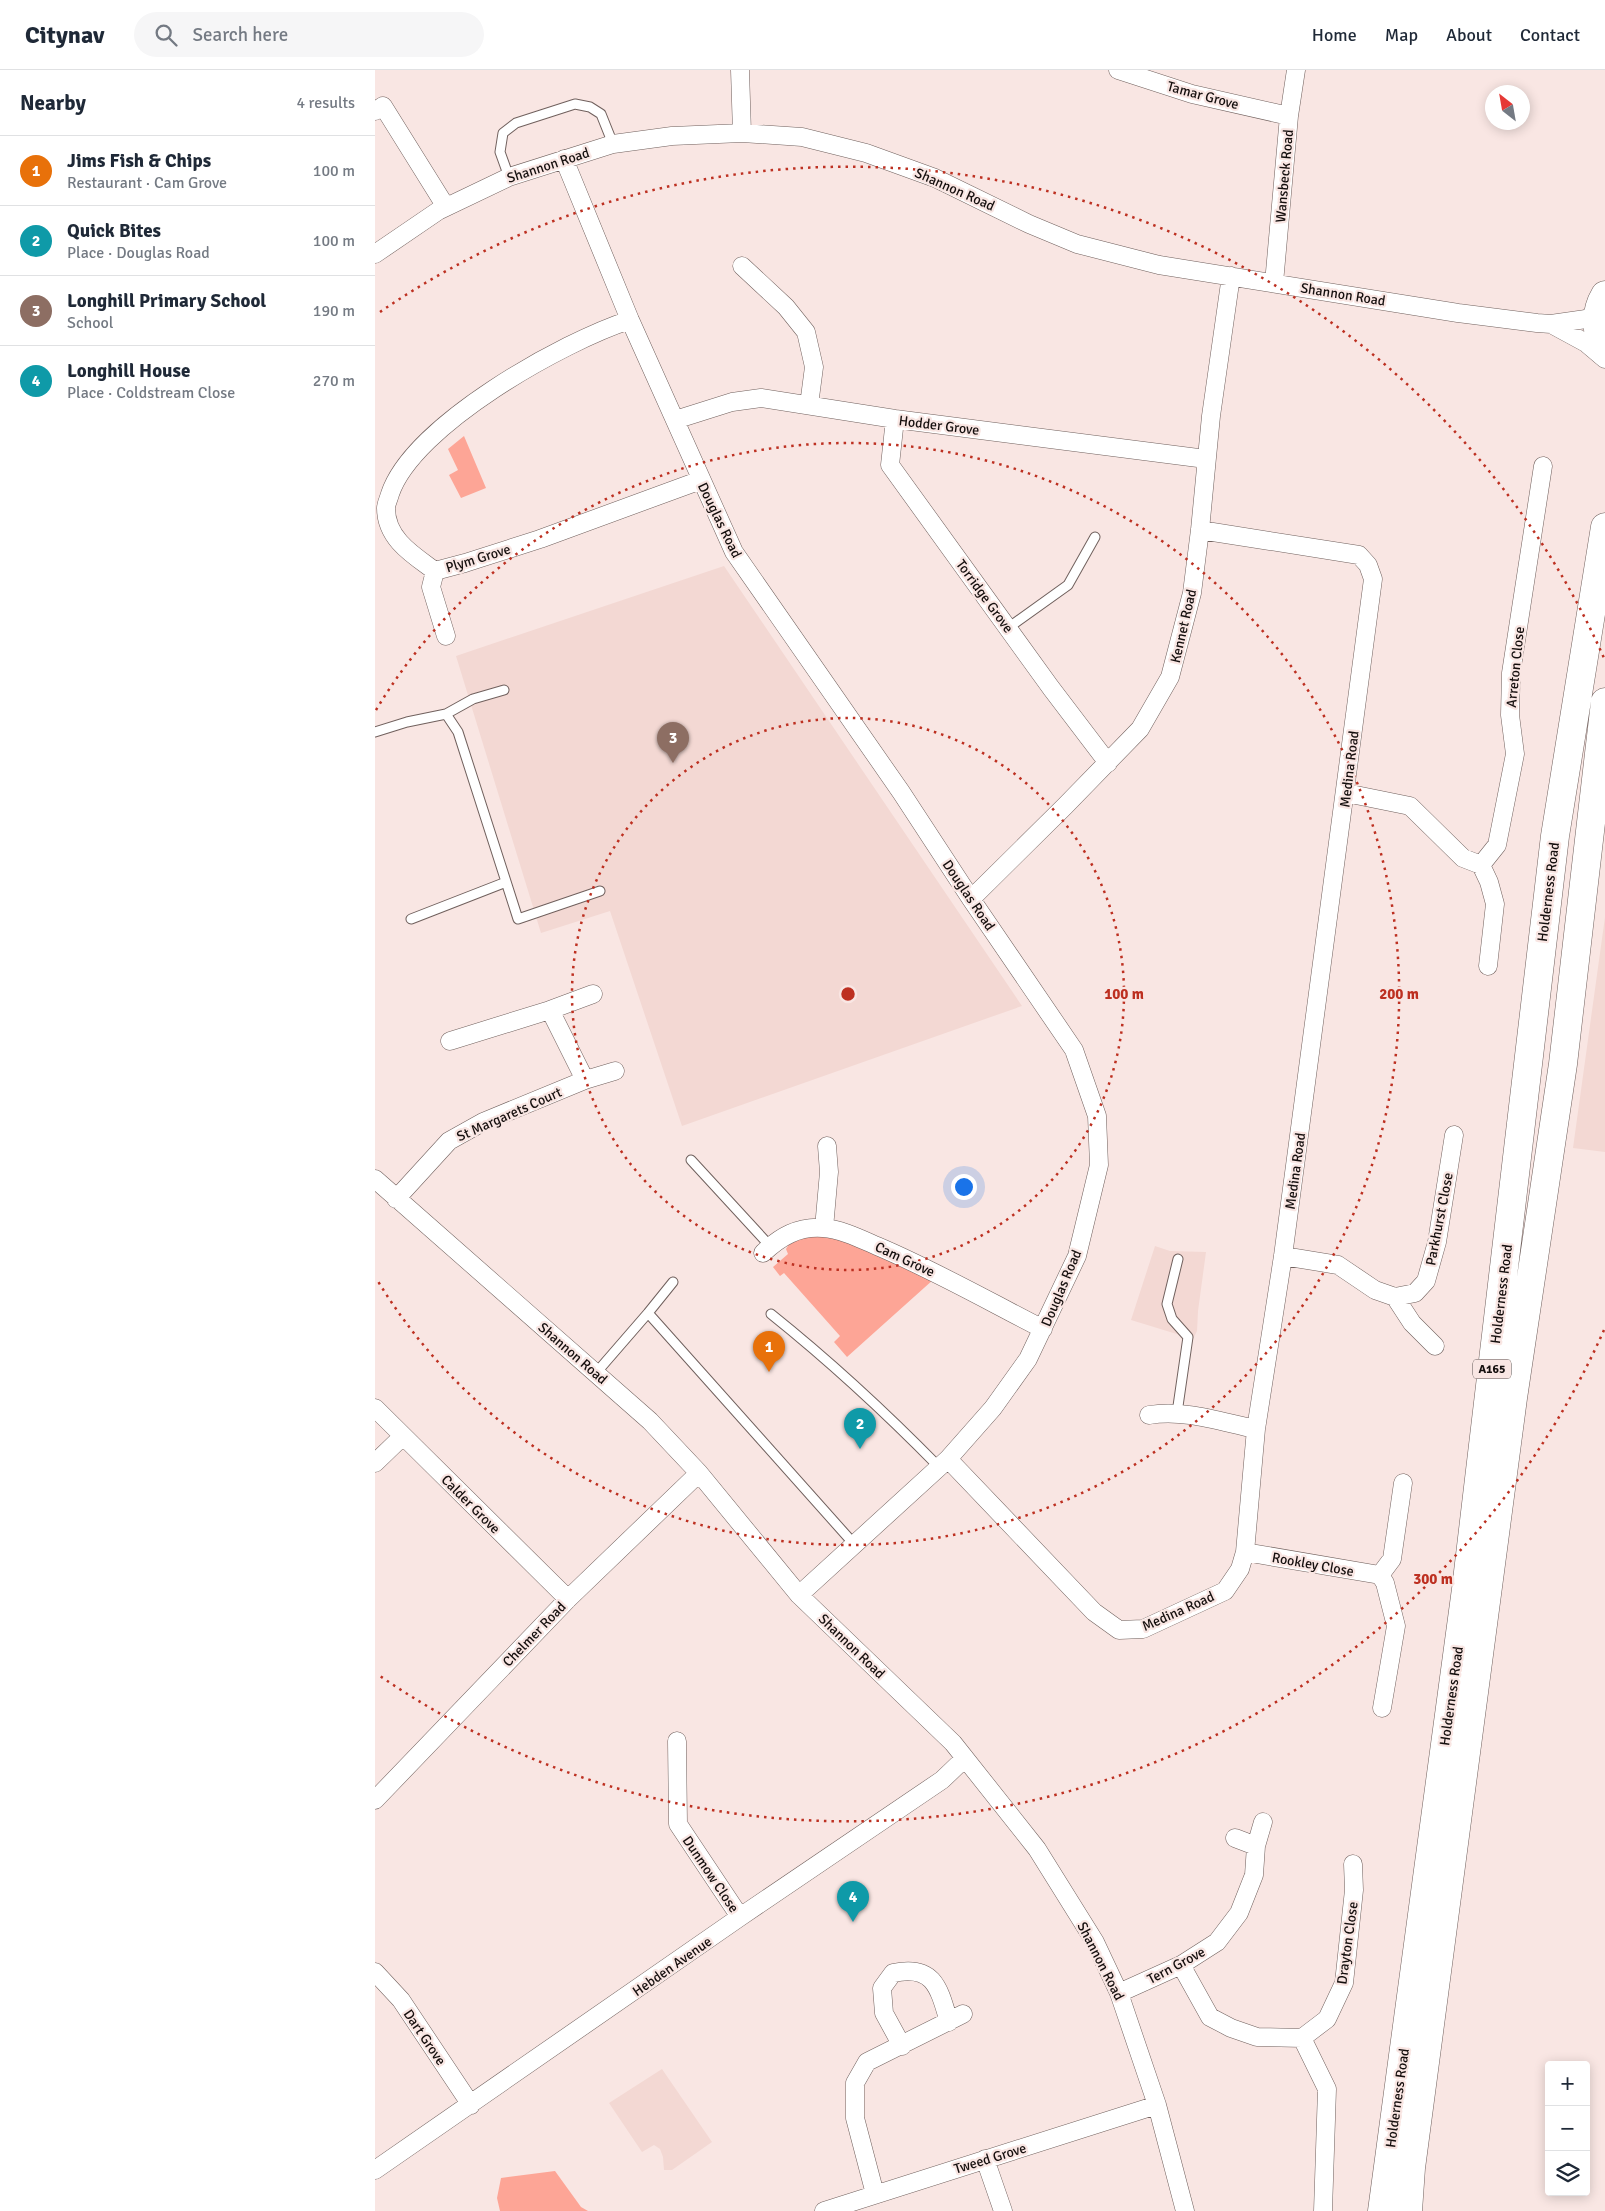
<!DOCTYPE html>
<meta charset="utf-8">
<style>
:root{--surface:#fff;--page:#f6f6f7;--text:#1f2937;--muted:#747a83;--line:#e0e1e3;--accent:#bd3021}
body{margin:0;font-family:Signika,sans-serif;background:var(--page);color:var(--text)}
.controls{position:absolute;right:15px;bottom:15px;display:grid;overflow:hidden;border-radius:5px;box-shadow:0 2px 12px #0003}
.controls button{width:45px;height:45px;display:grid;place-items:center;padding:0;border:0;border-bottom:1px solid var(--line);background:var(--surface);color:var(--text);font:25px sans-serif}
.compass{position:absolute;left:1110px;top:15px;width:45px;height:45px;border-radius:50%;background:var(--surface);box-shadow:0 2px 12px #0003;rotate:329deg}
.you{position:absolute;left:588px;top:1116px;width:18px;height:18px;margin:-12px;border:4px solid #fff;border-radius:50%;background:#1a73e8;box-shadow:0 0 0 8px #1a73e833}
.badge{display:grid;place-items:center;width:32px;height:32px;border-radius:50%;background:var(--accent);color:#fff;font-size:16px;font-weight:700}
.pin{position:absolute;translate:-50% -41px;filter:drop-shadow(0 1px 2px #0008)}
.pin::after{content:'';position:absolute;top:26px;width:18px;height:15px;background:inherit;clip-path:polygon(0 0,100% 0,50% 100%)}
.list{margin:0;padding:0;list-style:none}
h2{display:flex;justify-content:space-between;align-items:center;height:65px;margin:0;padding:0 20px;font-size:21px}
h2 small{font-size:16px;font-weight:400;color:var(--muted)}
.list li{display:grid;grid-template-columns:32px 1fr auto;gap:15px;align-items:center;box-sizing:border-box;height:70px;padding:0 20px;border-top:1px solid var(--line)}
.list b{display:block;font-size:19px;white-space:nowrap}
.list p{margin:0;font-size:16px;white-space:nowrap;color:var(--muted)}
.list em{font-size:16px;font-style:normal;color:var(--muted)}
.icon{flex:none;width:28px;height:28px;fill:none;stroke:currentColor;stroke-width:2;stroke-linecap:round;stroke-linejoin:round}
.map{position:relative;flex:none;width:1230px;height:2141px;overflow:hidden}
header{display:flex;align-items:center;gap:30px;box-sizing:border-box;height:70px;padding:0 25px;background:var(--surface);border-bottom:1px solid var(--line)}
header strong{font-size:24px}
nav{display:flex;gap:28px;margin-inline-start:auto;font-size:18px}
.search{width:350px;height:45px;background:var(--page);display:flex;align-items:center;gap:12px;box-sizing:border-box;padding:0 18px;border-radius:28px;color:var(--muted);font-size:19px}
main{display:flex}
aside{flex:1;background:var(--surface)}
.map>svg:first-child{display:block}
.built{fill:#f3d8d3}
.green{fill:#fda596}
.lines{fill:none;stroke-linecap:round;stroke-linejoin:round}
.service-casing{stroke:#70605d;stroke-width:11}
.minor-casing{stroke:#70605d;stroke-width:19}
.trunk-casing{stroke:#70605d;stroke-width:29}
.service{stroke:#fff;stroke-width:9}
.minor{stroke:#fff;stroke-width:18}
.trunk{stroke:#fff;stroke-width:28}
.ring{fill:none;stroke:#bd3021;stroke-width:2.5;stroke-dasharray:2.5 5}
.labels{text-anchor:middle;stroke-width:4.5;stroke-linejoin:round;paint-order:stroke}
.shield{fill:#f9e6e3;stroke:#59504e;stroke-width:1}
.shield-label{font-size:12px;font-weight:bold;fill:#150f0e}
.street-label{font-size:14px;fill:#150f0e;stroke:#f9e6e3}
.centre{fill:#bd3021;stroke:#f9e6e3;stroke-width:2.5}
.ring-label{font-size:15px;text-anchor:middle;font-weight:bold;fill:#bd3021;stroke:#f9e6e3;stroke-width:4.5;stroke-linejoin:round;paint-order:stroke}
</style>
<header>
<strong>Citynav</strong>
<div class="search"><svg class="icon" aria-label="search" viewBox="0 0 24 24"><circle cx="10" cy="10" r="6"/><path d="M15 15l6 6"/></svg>Search here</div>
<nav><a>Home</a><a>Map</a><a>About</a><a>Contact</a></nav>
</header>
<main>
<aside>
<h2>Nearby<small>4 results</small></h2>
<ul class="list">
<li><span class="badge" style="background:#e8710a">1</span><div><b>Jims Fish &amp; Chips</b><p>Restaurant · Cam Grove</p></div><em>100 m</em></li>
<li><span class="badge" style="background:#0f9aa8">2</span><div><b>Quick Bites</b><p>Place · Douglas Road</p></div><em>100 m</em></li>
<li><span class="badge" style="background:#8d6e63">3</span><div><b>Longhill Primary School</b><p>School</p></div><em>190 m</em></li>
<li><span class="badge" style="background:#0f9aa8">4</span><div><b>Longhill House</b><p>Place · Coldstream Close</p></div><em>270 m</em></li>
</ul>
</aside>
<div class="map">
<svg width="1230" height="2141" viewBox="0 0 1230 2141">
<rect width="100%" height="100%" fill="#f9e6e3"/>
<path class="built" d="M349 496 647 936 307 1056 235 841 166 863 81 586Z
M1230 847V1082L1198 1078Z
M780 1176 795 1181 831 1182 823 1241 822 1261 818 1269 756 1250Z
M287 1999 337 2072 297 2100H289L288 2087 285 2079 279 2075 267 2082 234 2033Z"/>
<path class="green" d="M89 366 111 418 86 428 74 405 83 400 73 379Z
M453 1164 559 1209 472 1287 459 1272 465 1266 409 1203 405 1206 398 1197 413 1184 411 1179 417 1169Z
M180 2101 206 2137 213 2141H125L122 2128 126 2108Z"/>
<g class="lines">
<defs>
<path id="service" d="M134 107 125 82 128 63 141 53 200 34 215 37 226 44 238 74
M633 558 693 515 720 467
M71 644 98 629 129 620
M0 662 32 652 71 644 83 662 143 849 225 821
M36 849 131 812
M316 1090 395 1176
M273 1243 479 1474
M396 1244C456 1292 511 1343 564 1397
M221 1303 273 1243 298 1212
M802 1343 813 1267 797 1249 792 1234 803 1189"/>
<path id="minor" d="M365 0 367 63
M743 0 817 24 914 46
M0 41 8 36 71 137
M189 89 255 250 359 482 526 722 596 829 699 980 722 1046 724 1095 702 1186 653 1289 618 1338 573 1389 424 1525
M0 184 63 141 134 107 238 74 297 66 367 63 427 67 491 83 560 108 654 154 702 174 784 195 1083 243 1162 253 1176 254 1211 249 1218 245 1225 234
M367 196 411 237 431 262 439 297 434 335
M899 213 914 46 921 0
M255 250C189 271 38 355 15 424 14 428 11 434 11 438 11 469 38 485 60 501L90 493 165 469 326 410
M1176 254 1211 273 1230 289
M520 349 515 395 676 618 733 693
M300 350 357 332 386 328 520 349 831 389
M60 501 56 517 71 566
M971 723 1035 736 1088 788 1106 795 1114 812 1120 834 1113 896
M1106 795 1122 775 1140 684 1135 645 1136 603 1168 396
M596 829 690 736 765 659 795 607 817 523 825 460 836 346 856 206
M175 940 210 1010
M75 971 175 940 218 924
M0 1109 275 1351 324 1403 424 1525 578 1673 662 1779 720 1872 744 1923 782 2035 810 2141
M21 1129 74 1071 108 1052 210 1010 240 1001
M449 1158 454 1102 452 1076
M388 1183C405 1167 423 1156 448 1158 466 1159 486 1169 502 1176 559 1200 613 1231 668 1259
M908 1186 963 1195 1000 1220 1020 1227 1040 1223 1051 1211 1062 1172 1079 1065
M1020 1227 1037 1253 1060 1276
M0 1338 193 1529
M774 1345C810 1339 846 1352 881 1359
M573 1389 719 1542 744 1560 768 1559 850 1521 865 1499 870 1482 881 1359 908 1186 998 509 993 495 984 485 825 460
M0 1393 28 1366
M870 1482 1005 1505 1010 1513 1021 1556 1007 1638
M1005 1505 1017 1489 1028 1413
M302 1671 303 1754 365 1847
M0 1730 193 1529 324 1403
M860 1768 881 1776
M806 1895 835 1947 856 1958 882 1967 927 1968 952 1949 969 1913 979 1820 978 1794
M0 1902 26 1930 96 2035
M744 1923 806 1895 842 1872 864 1843 879 1805 881 1776 888 1752
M927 1968 952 2019 948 2141
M527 1976 509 1943 507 1918 518 1903C559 1894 564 1918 574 1952
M610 2089 628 2141
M0 2100 365 1847 567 1710 590 1688
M500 2124 480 2048V2013L492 1992 588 1944
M449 2141 782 2035"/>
<path id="trunk" d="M1230 225C1219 243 1221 264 1230 282
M1007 2141 1091 1519 1180 766 1230 457
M1033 2141 1036 2098 1138 1328 1188 994 1230 632"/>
</defs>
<use href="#service" class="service-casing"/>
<use href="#minor" class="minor-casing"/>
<use href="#trunk" class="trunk-casing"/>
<use href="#service" class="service"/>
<use href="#minor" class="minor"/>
<use href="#trunk" class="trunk"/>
</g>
<g class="ring">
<circle cx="473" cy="924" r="276"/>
<path d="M1 640A551 551 0 1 1 1 1208"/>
<path d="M1229 1260A827 827 0 0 1 5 1606M5 242A827 827 0 0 1 1229 588"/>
</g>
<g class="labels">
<rect class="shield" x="1098" y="1289.5" width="38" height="19" rx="4"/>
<g class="shield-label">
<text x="1117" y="1303">A165</text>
</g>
<g class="street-label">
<text transform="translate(828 25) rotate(15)" y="5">Tamar Grove</text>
<text transform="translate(173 95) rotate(-18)" y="5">Shannon Road</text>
<text transform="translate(909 106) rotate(-85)" y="5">Wansbeck Road</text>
<text transform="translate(580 119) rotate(24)" y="5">Shannon Road</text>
<text transform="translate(968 224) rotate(9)" y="5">Shannon Road</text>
<text transform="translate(564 355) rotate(7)" y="5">Hodder Grove</text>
<text transform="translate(345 450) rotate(64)" y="5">Douglas Road</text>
<text transform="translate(103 488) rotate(-17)" y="5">Plym Grove</text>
<text transform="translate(610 526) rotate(54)" y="5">Torridge Grove</text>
<text transform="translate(808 556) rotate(-77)" y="5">Kennet Road</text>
<text transform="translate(1140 597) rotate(-84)" y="5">Arreton Close</text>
<text transform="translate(974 699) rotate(-83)" y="5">Medina Road</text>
<text transform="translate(1173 822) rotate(-83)" y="5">Holderness Road</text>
<text transform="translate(594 825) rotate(56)" y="5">Douglas Road</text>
<text transform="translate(134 1044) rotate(-24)" y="5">St Margarets Court</text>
<text transform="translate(920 1101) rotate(-82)" y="5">Medina Road</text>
<text transform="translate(1064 1149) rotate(-79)" y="5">Parkhurst Close</text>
<text transform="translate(530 1189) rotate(25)" y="5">Cam Grove</text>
<text transform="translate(686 1218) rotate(-67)" y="5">Douglas Road</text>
<text transform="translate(1126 1224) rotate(-83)" y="5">Holderness Road</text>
<text transform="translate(198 1283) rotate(41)" y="5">Shannon Road</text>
<text transform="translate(96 1434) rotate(45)" y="5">Calder Grove</text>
<text transform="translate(938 1494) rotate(10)" y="5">Rookley Close</text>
<text transform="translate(803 1541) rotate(-24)" y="5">Medina Road</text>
<text transform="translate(159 1564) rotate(-46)" y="5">Chelmer Road</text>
<text transform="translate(477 1576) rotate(44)" y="5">Shannon Road</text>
<text transform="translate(1076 1626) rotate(-82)" y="5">Holderness Road</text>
<text transform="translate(336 1804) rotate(56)" y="5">Dunmow Close</text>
<text transform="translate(972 1873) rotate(-82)" y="5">Drayton Close</text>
<text transform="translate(726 1891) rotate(63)" y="5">Shannon Road</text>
<text transform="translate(801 1895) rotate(-28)" y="5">Tern Grove</text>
<text transform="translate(297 1896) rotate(-35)" y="5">Hebden Avenue</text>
<text transform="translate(50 1967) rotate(56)" y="5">Dart Grove</text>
<text transform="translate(1022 2028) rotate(-82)" y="5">Holderness Road</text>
<text transform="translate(615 2088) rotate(-17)" y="5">Tweed Grove</text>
</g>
</g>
<circle cx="473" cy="924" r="8" class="centre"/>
<g class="ring-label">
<text x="749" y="929">100 m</text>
<text x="1024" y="929">200 m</text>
<text x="1058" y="1514">300 m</text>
</g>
</svg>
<div class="controls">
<button>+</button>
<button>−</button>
<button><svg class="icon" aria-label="layers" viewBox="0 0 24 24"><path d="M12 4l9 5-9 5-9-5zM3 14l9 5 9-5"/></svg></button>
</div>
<svg class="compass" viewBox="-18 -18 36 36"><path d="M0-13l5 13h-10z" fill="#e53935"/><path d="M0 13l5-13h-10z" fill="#747a83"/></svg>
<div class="you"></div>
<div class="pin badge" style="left:394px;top:1302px;background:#e8710a">1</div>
<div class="pin badge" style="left:485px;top:1379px;background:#0f9aa8">2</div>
<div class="pin badge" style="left:298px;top:693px;background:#8d6e63">3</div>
<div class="pin badge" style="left:478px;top:1852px;background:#0f9aa8">4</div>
</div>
</main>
